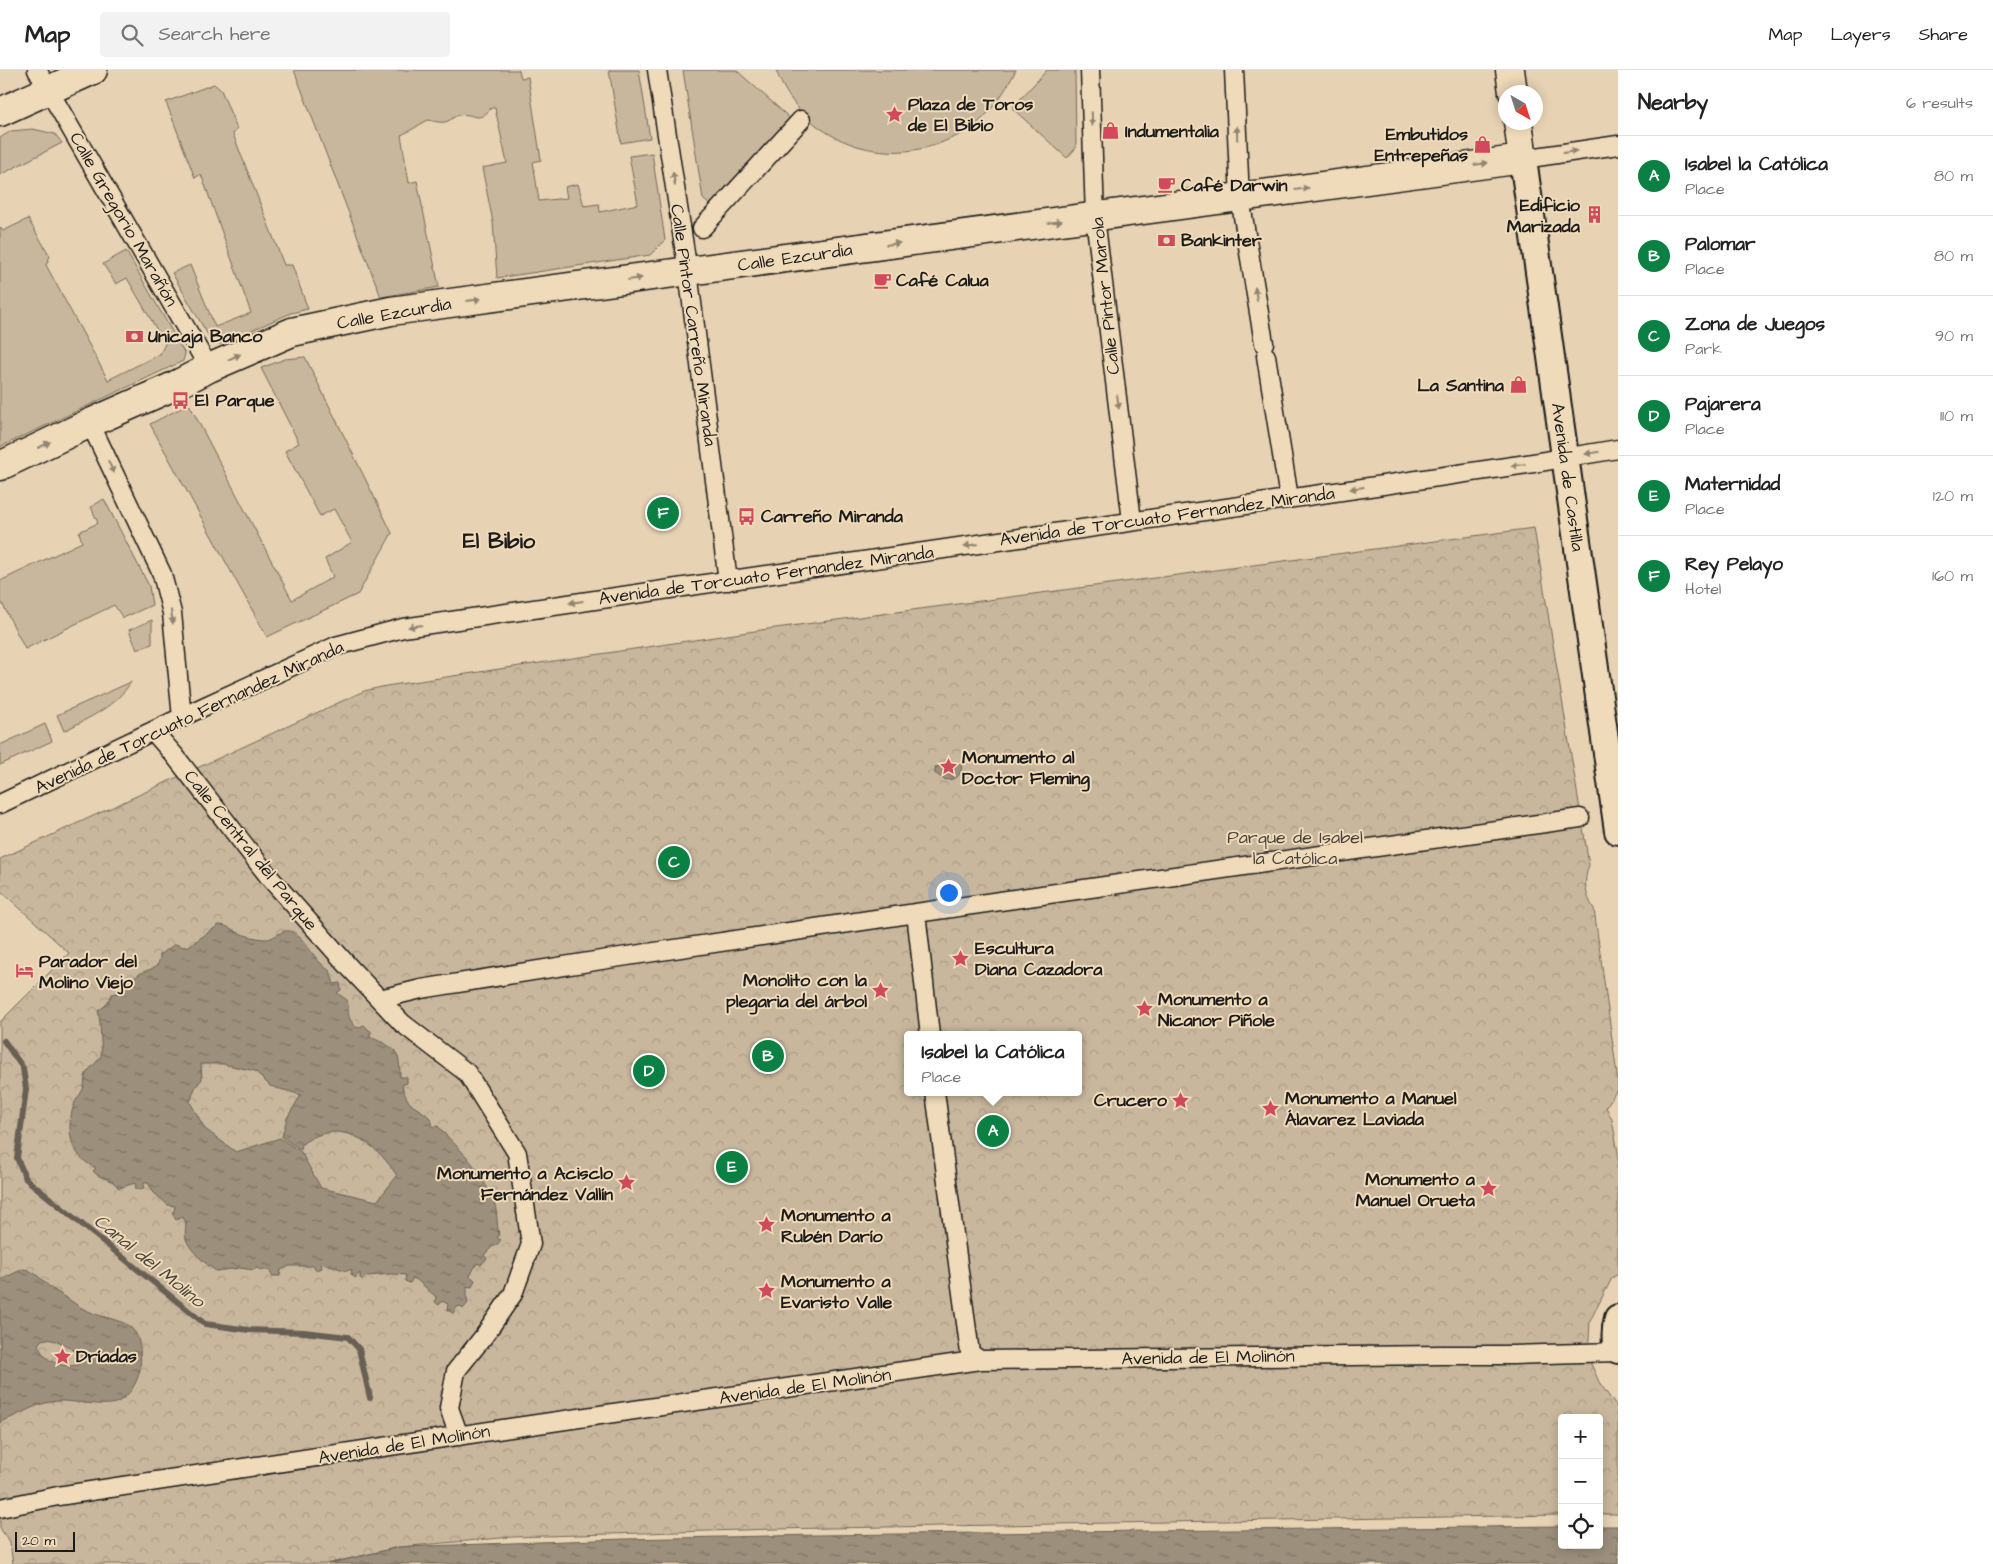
<!DOCTYPE html>
<meta charset="utf-8">
<style>
:root{--surface:#fff;--page:#f2f2f2;--text:#222;--muted:#767676;--line:#e0e0e0;--accent:#0b8043}
body{margin:0;font-family:"Architects Daughter",sans-serif;background:var(--page);color:var(--text)}
.controls{position:absolute;right:15px;bottom:15px;display:grid;overflow:hidden;border-radius:5px;box-shadow:0 2px 12px #0003}
.controls button{width:45px;height:45px;display:grid;place-items:center;padding:0;border:0;border-bottom:1px solid var(--line);background:var(--surface);color:var(--text);font:25px sans-serif}
.compass{position:absolute;left:1498px;top:15px;width:45px;height:45px;border-radius:50%;background:var(--surface);box-shadow:0 2px 12px #0003;rotate:141deg}
.scale{position:absolute;left:15px;bottom:12px;width:60px;box-sizing:border-box;padding-left:5px;border:2px solid #1c1c1c;border-top:0;font-size:14px;line-height:18px;white-space:nowrap;color:#1c1c1c;-webkit-text-stroke:4px #efdab9;paint-order:stroke}
.you{position:absolute;left:948px;top:822px;width:18px;height:18px;margin:-12px;border:4px solid #fff;border-radius:50%;background:#1a73e8;box-shadow:0 0 0 8px #1a73e833}
.badge{display:grid;place-items:center;width:32px;height:32px;border-radius:50%;background:var(--accent);color:#fff;font-size:16px;font-weight:700}
.pin{position:absolute;translate:-50% -50%;border:2px solid #fff;box-shadow:0 1px 5px #0006}
.popup{position:absolute;left:904px;top:961px;width:178px;height:65px;box-sizing:border-box;display:grid;place-content:center;border-radius:5px;background:var(--surface);filter:drop-shadow(0 1px 4px #0005);font-size:16px;white-space:nowrap;color:var(--muted)}
.popup b{font-size:19px;color:var(--text)}
.popup::after{content:'';position:absolute;left:50%;top:100%;margin-left:-10px;border:10px solid transparent;border-top-color:var(--surface)}
.list{margin:0;padding:0;list-style:none}
h2{display:flex;justify-content:space-between;align-items:center;height:65px;margin:0;padding:0 20px;font-size:21px}
h2 small{font-size:16px;font-weight:400;color:var(--muted)}
.list li{display:grid;grid-template-columns:32px 1fr auto;gap:15px;align-items:center;box-sizing:border-box;height:80px;padding:0 20px;border-top:1px solid var(--line)}
.list b{display:block;font-size:19px;white-space:nowrap}
.list p{margin:0;font-size:16px;white-space:nowrap;color:var(--muted)}
.list em{font-size:16px;font-style:normal;color:var(--muted)}
.icon{flex:none;width:28px;height:28px;fill:none;stroke:currentColor;stroke-width:2;stroke-linecap:round;stroke-linejoin:round}
.map{position:relative;flex:none;width:1618px;height:1494px;overflow:hidden}
header{display:flex;align-items:center;gap:30px;box-sizing:border-box;height:70px;padding:0 25px;background:var(--surface);border-bottom:1px solid var(--line)}
header strong{font-size:24px}
nav{display:flex;gap:28px;margin-inline-start:auto;font-size:18px}
.search{width:350px;height:45px;background:var(--page);display:flex;align-items:center;gap:12px;box-sizing:border-box;padding:0 18px;border-radius:5px;color:var(--muted);font-size:19px}
main{display:flex}
aside{flex:1;background:var(--surface)}
.map>svg:first-child{display:block}
.grass{fill:#c9b79d;stroke:#726a5c}
.park{fill:url(#park-crowns);stroke:#726a5c;fill-rule:evenodd}
.water{fill:url(#water-ripples);stroke:#696155;fill-rule:evenodd}
.lines{fill:none;stroke-linecap:round;stroke-linejoin:round}
.stream{stroke:#696155;stroke-width:6}
.street-casing{stroke:#1c1c1c;stroke-width:21}
.secondary-casing{stroke:#1c1c1c;stroke-width:30}
.primary-casing{stroke:#1c1c1c;stroke-width:31}
.street{stroke:#efdab9;stroke-width:18}
.secondary{stroke:#efdab9;stroke-width:26}
.primary{stroke:#efdab9;stroke-width:28}
.oneway{fill:#908472}
.labels{text-anchor:middle;stroke-width:4;stroke-linejoin:round;paint-order:stroke}
.poi-label{font-size:18px;font-weight:bold;fill:#1c1c1c;stroke:#efdab9;text-anchor:start}
.street-label{font-size:18px;fill:#1c1c1c;stroke:#efdab9}
.park-label{font-size:18px;fill:#47433c;stroke:#efdab9}
.water-label{font-size:19px;font-style:italic;fill:#49443d;stroke:#efdab9}
.district-label{font-size:22px;font-weight:bold;fill:#1c1c1c;stroke:#efdab9}
</style>
<header>
<strong>Map</strong>
<div class="search"><svg class="icon" aria-label="search" viewBox="0 0 24 24"><circle cx="10" cy="10" r="6"/><path d="M15 15l6 6"/></svg>Search here</div>
<nav><a>Map</a><a>Layers</a><a>Share</a></nav>
</header>
<main>
<div class="map">
<svg width="1618" height="1494" viewBox="0 0 1618 1494">
<defs>
<pattern id="park-crowns" width="20" height="18" patternUnits="userSpaceOnUse" patternTransform="scale(1.25)"><rect width="20" height="18" fill="#c9b79d"/><path d="M2 6a3 3 0 1 1 6 0M12 15a3 3 0 1 1 6 0" fill="none" stroke="#ac9d87"/></pattern>
<pattern id="water-ripples" width="26" height="14" patternUnits="userSpaceOnUse" patternTransform="scale(1.25)"><rect width="26" height="14" fill="#9c8f7b"/><path d="M2 4q2-2 4 0t4 0M15 11q2-2 4 0t4 0" fill="none" stroke="#7e7464"/></pattern>
</defs>
<rect width="100%" height="100%" fill="#e7d2b3"/>
<filter id="ink" filterUnits="userSpaceOnUse"><feTurbulence type="fractalNoise" baseFrequency=".02" numOctaves="2"/><feDisplacementMap in="SourceGraphic" scale="10" xChannelSelector="R" yChannelSelector="G"/><feConvolveMatrix kernelMatrix="1 2 1 2 8 2 1 2 1" color-interpolation-filters="sRGB"/></filter>
<g filter="url(#ink)">
<path class="grass" d="M294 0H519L521 8 528 7 541 90 533 92 539 131 567 128 565 117 578 114 584 136 599 134 600 142 638 134 629 86 652 83 665 170 650 185 497 208 493 152 482 98 507 93 495 38H491C478 55 474 42 459 45 454 46 452 49 448 51 441 54 435 51 428 50 418 55 411 61 401 65L409 113 417 111 439 217 381 227Z
M609 0H639L650 68 621 73Z
M683 0H736L791 49 713 138 703 129Z
M776 0H1016C1005 22 990 45 969 60 964 63 958 66 952 68 886 101 801 71 776 0Z
M1047 0H1075L1076 78 1067 88 1012 38Z
M214 14 221 20 237 59 233 64 284 195H292L308 239 291 243 220 274 212 272 172 203 190 195 215 257 251 243 201 104 195 108 166 32Z
M33 59 55 64 62 73 0 105V68L11 61Z
M28 149 50 186 46 195 108 310 160 284 165 274 127 208 116 214 103 194 126 181 185 284 183 291 0 377V157L3 161Z
M305 287 392 463 358 524 267 567 150 354 189 334 292 530 333 507 325 489 352 472 334 439 320 446 285 381 299 373 261 298 285 289Z
M104 429 149 516 152 535 123 548 114 535 25 579 0 529V511L82 472 79 462 98 453 91 437Z
M152 550V574L137 580 129 560Z
M131 612C115 637 90 647 64 661L57 645Z
M45 654 52 671 0 695V675Z"/>
<path class="park" d="M1534 458 1589 795C1583 811 1585 825 1594 839L1618 1012V1018L1606 1037 1612 1050 1618 1082V1204L1612 1208 1590 1251 1588 1287 1599 1312 1618 1339V1444H1599V1348H1562V1445L774 1459 512 1467 399 1477 326 1494H13L10 1473 0 1458V952L69 883 0 820V789L364 621 386 616 768 559ZM908 965H1078V1022H908Z"/>
<path class="water" d="M961 693C964 705 954 712 943 709L935 703V697Z
M219 855C226 855 231 859 237 862 245 866 255 868 264 869 277 870 283 854 296 864 309 874 315 892 330 901L334 914 340 913 341 920 337 923 347 930C350 944 345 946 357 958L364 955 371 962 369 966C393 979 400 975 400 1007H407V1013L402 1015C403 1021 407 1030 411 1034 418 1041 432 1043 433 1057L438 1056C447 1067 458 1077 467 1087 477 1099 487 1116 493 1130 498 1141 496 1152 499 1164L497 1168 501 1170 496 1176H493L484 1185 487 1188 481 1195 477 1193 470 1206 475 1210 472 1217 467 1216V1229L468 1233 463 1239 460 1236 457 1237 453 1243 447 1240 448 1234 442 1231 439 1235 435 1232 436 1227 416 1209 413 1208 410 1213 405 1211 406 1205 392 1204 367 1206 363 1210 360 1208V1203L355 1208 351 1204 352 1199 347 1201 321 1193 322 1198 315 1200 314 1196H290L281 1200 280 1206H272L270 1200H261L257 1198 253 1200 240 1198 216 1201C206 1194 190 1181 186 1169 183 1160 190 1154 182 1147L176 1150 172 1143 174 1141 175 1136 168 1135 154 1123 148 1113H144L143 1119H136L135 1113 119 1118 113 1112 97 1105 93 1101 96 1098C69 1086 65 1058 75 1032 77 1028 81 1024 83 1019 85 1014 84 1009 86 1004 90 997 97 993 101 986 102 983 100 945 98 941L106 935 112 924C135 918 124 916 138 905 147 898 160 901 160 885L175 874 184 877 189 876ZM201 994H223L255 1001 270 1016 301 1025 287 1048 282 1067 301 1080 302 1074C340 1046 376 1072 397 1106L377 1131 321 1118 301 1082 280 1068 236 1082 205 1059 190 1032 195 1018 202 1009Z
M23 1199C35 1200 42 1211 51 1218 60 1224 68 1229 77 1235 112 1258 145 1239 140 1298 138 1312 130 1325 118 1332 107 1338 71 1330 57 1331 37 1332 19 1346 0 1352V1210ZM46 1269C61 1271 71 1276 81 1288L78 1295C61 1298 45 1292 38 1275L41 1270Z
M1562 1456V1475H1599V1456H1618V1494H328L399 1477 624 1469 819 1465Z"/>
<g class="lines">
<path class="stream" d="M4 971 23 998 26 1019 17 1088 26 1109 205 1254 249 1260 304 1262 348 1267 359 1279 370 1328"/>
<defs>
<path id="street" d="M37 0 209 298
M657 0 688 202 728 511
M1090 0 1095 147 1132 451
M1234 0 1240 128 1264 273
M1523 89 1618 75
M702 158 801 50
M1266 286 1289 428
M90 353 162 504 172 543 182 648
M153 661 175 686 270 808 350 898 402 953 467 1003 517 1083 531 1174 513 1224 484 1266 456 1301 449 1338 459 1366
M0 734 203 637 336 576 403 558 1527 394 1618 379
M916 843 930 965
M380 929 421 919 614 888 916 843 1580 748
M935 1022 970 1283 980 1290
M0 1438 58 1426 143 1413 510 1358 980 1290 1441 1285H1513L1618 1282"/>
<path id="secondary" d="M1523 89 1618 761
M1618 1248C1615 1259 1614 1269 1618 1280"/>
<path id="primary" d="M1510 0 1513 22
M0 42 93 0
M0 396 90 353 174 316 209 298 292 262 391 241 1523 89 1518 52"/>
</defs>
<use href="#street" class="street-casing"/>
<use href="#secondary" class="secondary-casing"/>
<use href="#primary" class="primary-casing"/>
<use href="#street" class="street"/>
<use href="#secondary" class="secondary"/>
<use href="#primary" class="primary"/>
</g>
<defs><path id="oneway-solid" d="M-6-.8H1V-3.2L6.5 0L1 3.2V.8H-6Z" transform="scale(1.25)"/></defs>
<g class="oneway">
<use href="#oneway-solid" transform="translate(1092 49) rotate(88)"/>
<use href="#oneway-solid" transform="translate(1237 63) rotate(-92)"/>
<use href="#oneway-solid" transform="translate(1570 82) rotate(-8)"/>
<use href="#oneway-solid" transform="translate(1481 94) rotate(-8)"/>
<use href="#oneway-solid" transform="translate(674 109) rotate(-99)"/>
<use href="#oneway-solid" transform="translate(1302 119) rotate(-8)"/>
<use href="#oneway-solid" transform="translate(1055 152) rotate(-8)"/>
<use href="#oneway-solid" transform="translate(893 174) rotate(-8)"/>
<use href="#oneway-solid" transform="translate(635 209) rotate(-8)"/>
<use href="#oneway-solid" transform="translate(1256 224) rotate(-99)"/>
<use href="#oneway-solid" transform="translate(474 230) rotate(-8)"/>
<use href="#oneway-solid" transform="translate(234 287) rotate(-24)"/>
<use href="#oneway-solid" transform="translate(1118 332) rotate(83)"/>
<use href="#oneway-solid" transform="translate(44 375) rotate(-26)"/>
<use href="#oneway-solid" transform="translate(1592 383) rotate(171)"/>
<use href="#oneway-solid" transform="translate(1518 395) rotate(172)"/>
<use href="#oneway-solid" transform="translate(111 397) rotate(65)"/>
<use href="#oneway-solid" transform="translate(1357 418) rotate(172)"/>
<use href="#oneway-solid" transform="translate(971 475) rotate(172)"/>
<use href="#oneway-solid" transform="translate(576 532) rotate(172)"/>
<use href="#oneway-solid" transform="translate(172 547) rotate(81)"/>
<use href="#oneway-solid" transform="translate(415 556) rotate(172)"/>
</g>
</g>
<defs>
<symbol id="sight-bare" viewBox="-9 -9 18 18"><path d="M0-6L1.8-2.2L6-1.7L2.9 1.2L3.7 5.4L0 3.3L-3.7 5.4L-2.9 1.2L-6-1.7L-1.8-2.2Z" fill="#d1495b" stroke="#efdab9" stroke-width="2.5" paint-order="stroke"/></symbol>
<symbol id="shop-bare" viewBox="-9 -9 18 18"><path d="M-5-2.5h2.3a2.7 3.5 0 0 1 5.4 0H5L5.5 6h-11ZM-1.5-2.5h3a1.5 2.3 0 0 0-3 0Z" fill="#d1495b" stroke="#efdab9" stroke-width="2.5" paint-order="stroke"/></symbol>
<symbol id="cafe-bare" viewBox="-9 -9 18 18"><path d="M-5.5-4.5H6V0H3Q3 3.5 0 3.5H-2.5Q-5.5 3.5-5.5 0ZM3-3.2v2h1.7v-2ZM-6 4.5H4V6H-6Z" fill="#d1495b" stroke="#efdab9" stroke-width="2.5" paint-order="stroke"/></symbol>
<symbol id="building-bare" viewBox="-9 -9 18 18"><path d="M-4-6H4V6H1V3H-1V6H-4ZM-2.5-4.3h1.7v1.8h-1.7ZM.8-4.3h1.7v1.8H.8ZM-2.5-1h1.7V.8h-1.7ZM.8-1h1.7V.8H.8Z" fill="#d1495b" stroke="#efdab9" stroke-width="2.5" paint-order="stroke"/></symbol>
<symbol id="bank-bare" viewBox="-9 -9 18 18"><path d="M-6-4H6V4H-6ZM0-2.3a2.3 2.3 0 1 0 0 4.6a2.3 2.3 0 1 0 0-4.6Z" fill="#d1495b" stroke="#efdab9" stroke-width="2.5" paint-order="stroke"/></symbol>
<symbol id="bus-bare" viewBox="-9 -9 18 18"><path d="M-5-6H5V4H4V6H2V4H-2V6H-4V4H-5ZM-3.5-4V0h7V-4ZM-3.5 1.2v1.5H-2V1.2ZM2 1.2v1.5H3.5V1.2Z" fill="#d1495b" stroke="#efdab9" stroke-width="2.5" paint-order="stroke"/></symbol>
<symbol id="hotel-bare" viewBox="-9 -9 18 18"><path d="M-6-4.5h1.5V1H6V5H4.5V3h-9V5H-6ZM-4 0a1.8 1.8 0 1 1 3.6 0ZM.5 0V-2.5h3Q6-2.5 6 0Z" fill="#d1495b" stroke="#efdab9" stroke-width="2.5" paint-order="stroke"/></symbol>
</defs>
<g fill-rule="evenodd">
<use href="#sight-bare" x="882" y="32" width="25" height="25"/>
<use href="#shop-bare" x="1098" y="48" width="25" height="25"/>
<use href="#shop-bare" x="1470" y="62" width="25" height="25"/>
<use href="#cafe-bare" x="1154" y="102" width="25" height="25"/>
<use href="#building-bare" x="1582" y="132" width="25" height="25"/>
<use href="#bank-bare" x="1154" y="158" width="25" height="25"/>
<use href="#cafe-bare" x="870" y="198" width="25" height="25"/>
<use href="#bank-bare" x="122" y="254" width="25" height="25"/>
<use href="#shop-bare" x="1506" y="302" width="25" height="25"/>
<use href="#bus-bare" x="168" y="318" width="25" height="25"/>
<use href="#bus-bare" x="734" y="434" width="25" height="25"/>
<use href="#sight-bare" x="936" y="684" width="25" height="25"/>
<use href="#sight-bare" x="948" y="876" width="25" height="25"/>
<use href="#hotel-bare" x="12" y="888" width="25" height="25"/>
<use href="#sight-bare" x="868" y="908" width="25" height="25"/>
<use href="#sight-bare" x="1132" y="926" width="25" height="25"/>
<use href="#sight-bare" x="1168" y="1018" width="25" height="25"/>
<use href="#sight-bare" x="1258" y="1026" width="25" height="25"/>
<use href="#sight-bare" x="614" y="1100" width="25" height="25"/>
<use href="#sight-bare" x="1476" y="1106" width="25" height="25"/>
<use href="#sight-bare" x="754" y="1142" width="25" height="25"/>
<use href="#sight-bare" x="754" y="1208" width="25" height="25"/>
<use href="#sight-bare" x="50" y="1274" width="25" height="25"/>
</g>
<g class="labels">
<g class="poi-label">
<text x="908" y="40">Plaza de Toros<tspan x="908" dy="21">de El Bibio</tspan></text>
<text x="1125" y="67">Indumentalia</text>
<text x="1468" y="70" text-anchor="end">Embutidos<tspan x="1468" dy="21">Entrepeñas</tspan></text>
<text x="1181" y="121">Café Darwin</text>
<text x="1580" y="141" text-anchor="end">Edificio<tspan x="1580" dy="21">Marizada</tspan></text>
<text x="1181" y="176">Bankinter</text>
<text x="896" y="216">Café Calua</text>
<text x="148" y="272">Unicaja Banco</text>
<text x="1504" y="321" text-anchor="end">La Santina</text>
<text x="195" y="336">El Parque</text>
<text x="761" y="452">Carreño Miranda</text>
<text x="962" y="693">Monumento al<tspan x="962" dy="21">Doctor Fleming</tspan></text>
<text x="975" y="884">Escultura<tspan x="975" dy="21">Diana Cazadora</tspan></text>
<text x="39" y="897">Parador del<tspan x="39" dy="21">Molino Viejo</tspan></text>
<text x="867" y="916" text-anchor="end">Monolito con la<tspan x="867" dy="21">plegaria del árbol</tspan></text>
<text x="1158" y="935">Monumento a<tspan x="1158" dy="21">Nicanor Piñole</tspan></text>
<text x="1285" y="1034">Monumento a Manuel<tspan x="1285" dy="21">Álavarez Laviada</tspan></text>
<text x="1167" y="1036" text-anchor="end">Crucero</text>
<text x="613" y="1109" text-anchor="end">Monumento a Acisclo<tspan x="613" dy="21">Fernández Vallín</tspan></text>
<text x="1475" y="1115" text-anchor="end">Monumento a<tspan x="1475" dy="21">Manuel Orueta</tspan></text>
<text x="781" y="1151">Monumento a<tspan x="781" dy="21">Rubén Darío</tspan></text>
<text x="781" y="1217">Monumento a<tspan x="781" dy="21">Evaristo Valle</tspan></text>
<text x="76" y="1292">Dríadas</text>
</g>
<g class="street-label">
<text transform="translate(124 149) rotate(60)" y="6">Calle Gregorio Marañón</text>
<text transform="translate(795 187) rotate(-8)" y="6">Calle Ezcurdia</text>
<text transform="translate(1105 226) rotate(-96)" y="6">Calle Pintor Marola</text>
<text transform="translate(394 243) rotate(-10)" y="6">Calle Ezcurdia</text>
<text transform="translate(694 255) rotate(82)" y="6">Calle Pintor Carreño Miranda</text>
<text transform="translate(1568 407) rotate(82)" y="6">Avenida de Castilla</text>
<text transform="translate(1167 446) rotate(-8)" y="6">Avenida de Torcuato Fernandez Miranda</text>
<text transform="translate(766 505) rotate(-8)" y="6">Avenida de Torcuato Fernandez Miranda</text>
<text transform="translate(189 647) rotate(-25)" y="6">Avenida de Torcuato Fernandez Miranda</text>
<text transform="translate(251 780) rotate(51)" y="6">Calle Central del Parque</text>
<text transform="translate(1208 1287) rotate(-1)" y="6">Avenida de El Molinón</text>
<text transform="translate(805 1316) rotate(-8)" y="6">Avenida de El Molinón</text>
<text transform="translate(404 1374) rotate(-9)" y="6">Avenida de El Molinón</text>
</g>
<g class="park-label">
<text x="1295" y="773">Parque de Isabel<tspan x="1295" dy="21">la Católica</tspan></text>
</g>
<g class="water-label">
<text transform="translate(150 1190) rotate(39)" y="7">Canal del Molino</text>
</g>
<g class="district-label">
<text x="499" y="478">El Bibio</text>
</g>
</g>
</svg>
<div class="controls">
<button>+</button>
<button>−</button>
<button><svg class="icon" aria-label="locate" viewBox="0 0 24 24"><circle cx="12" cy="12" r="6"/><path d="M12 2v4M12 18v4M2 12h4M18 12h4"/></svg></button>
</div>
<svg class="compass" viewBox="-18 -18 36 36"><path d="M0-13l5 13h-10z" fill="#e53935"/><path d="M0 13l5-13h-10z" fill="#767676"/></svg>
<div class="scale">20 m</div>
<div class="you"></div>
<div class="pin badge" style="left:993px;top:1061px">A</div>
<div class="popup"><b>Isabel la Católica</b>Place</div>
<div class="pin badge" style="left:768px;top:986px">B</div>
<div class="pin badge" style="left:674px;top:792px">C</div>
<div class="pin badge" style="left:649px;top:1001px">D</div>
<div class="pin badge" style="left:732px;top:1097px">E</div>
<div class="pin badge" style="left:663px;top:443px">F</div>
</div>
<aside>
<h2>Nearby<small>6 results</small></h2>
<ul class="list">
<li><span class="badge">A</span><div><b>Isabel la Católica</b><p>Place</p></div><em>80 m</em></li>
<li><span class="badge">B</span><div><b>Palomar</b><p>Place</p></div><em>80 m</em></li>
<li><span class="badge">C</span><div><b>Zona de Juegos</b><p>Park</p></div><em>90 m</em></li>
<li><span class="badge">D</span><div><b>Pajarera</b><p>Place</p></div><em>110 m</em></li>
<li><span class="badge">E</span><div><b>Maternidad</b><p>Place</p></div><em>120 m</em></li>
<li><span class="badge">F</span><div><b>Rey Pelayo</b><p>Hotel</p></div><em>160 m</em></li>
</ul>
</aside>
</main>
